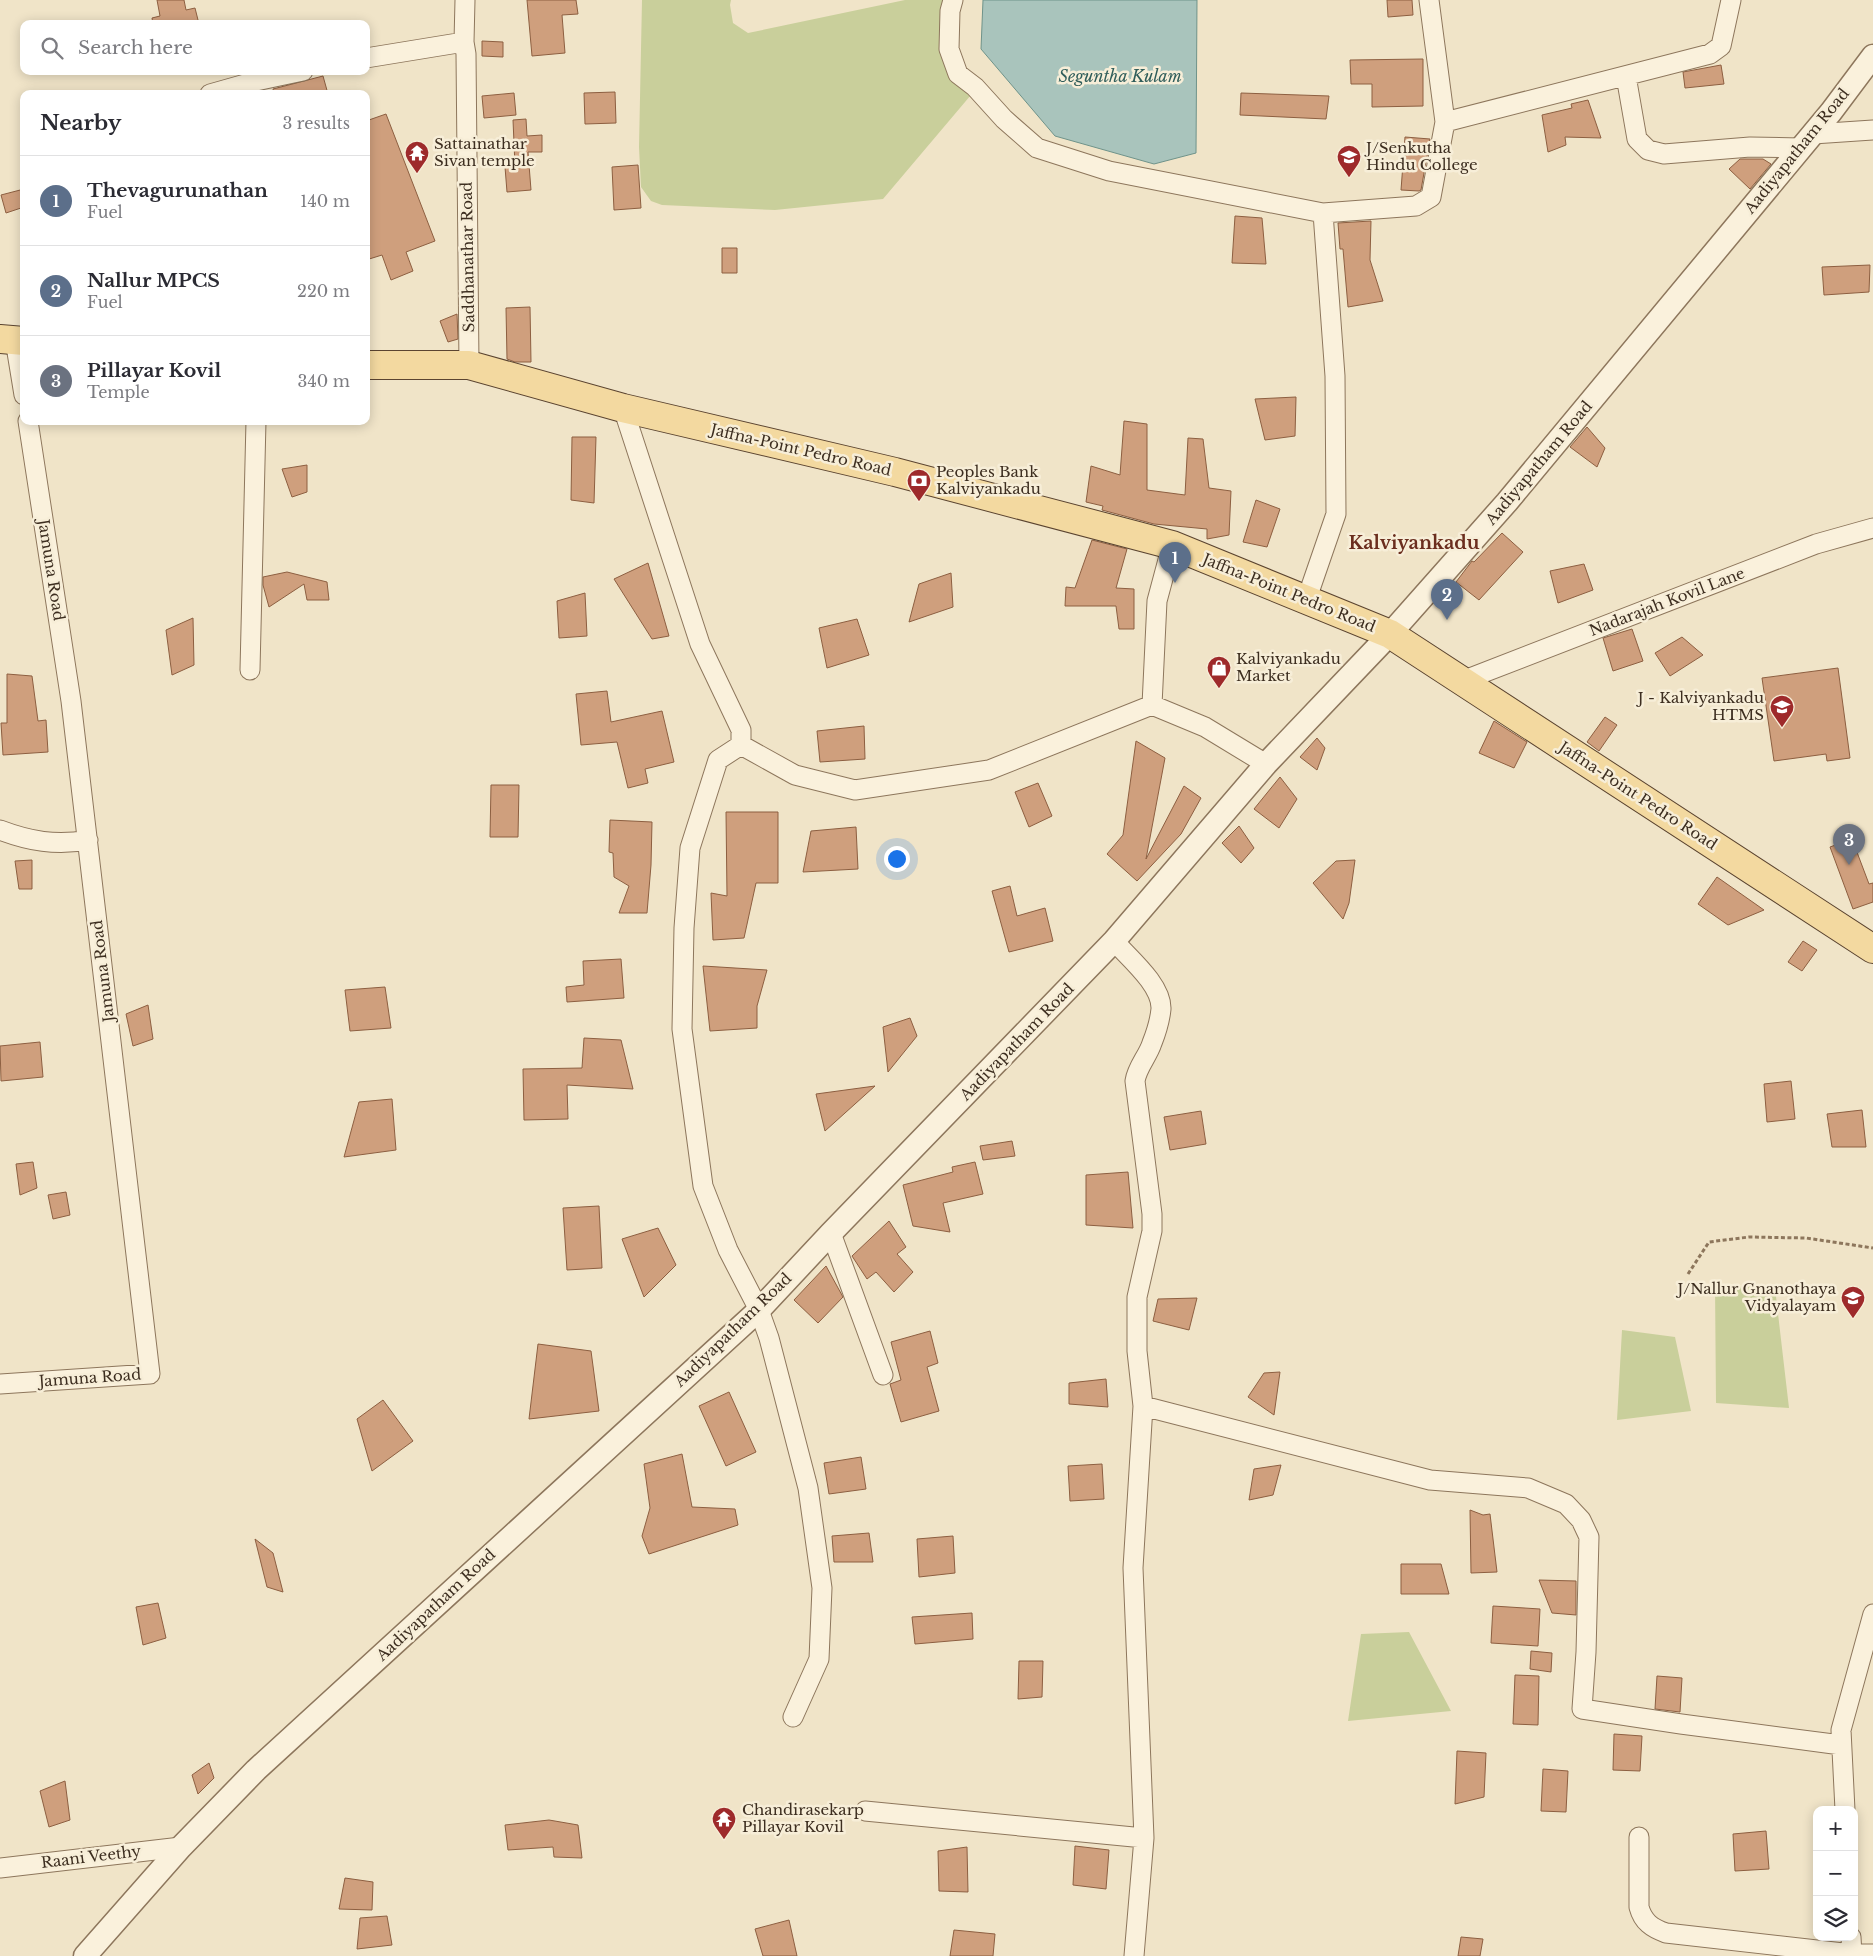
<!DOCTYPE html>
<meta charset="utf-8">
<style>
:root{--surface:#fff;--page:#f7f7f7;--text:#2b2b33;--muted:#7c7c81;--line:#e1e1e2;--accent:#0b8043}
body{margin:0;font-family:"Libre Baskerville",serif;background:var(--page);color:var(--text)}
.controls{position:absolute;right:15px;bottom:15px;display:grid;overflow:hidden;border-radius:10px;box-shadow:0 2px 12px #0003}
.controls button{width:45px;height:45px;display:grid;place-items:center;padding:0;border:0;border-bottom:1px solid var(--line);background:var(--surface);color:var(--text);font:25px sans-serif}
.you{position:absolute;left:896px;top:858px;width:18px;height:18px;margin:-12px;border:4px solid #fff;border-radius:50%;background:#1a73e8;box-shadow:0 0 0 8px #1a73e833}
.badge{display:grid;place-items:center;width:32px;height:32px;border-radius:50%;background:var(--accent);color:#fff;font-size:16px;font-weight:700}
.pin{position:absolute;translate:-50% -41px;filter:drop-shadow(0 1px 2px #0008)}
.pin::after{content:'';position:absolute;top:26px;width:18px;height:15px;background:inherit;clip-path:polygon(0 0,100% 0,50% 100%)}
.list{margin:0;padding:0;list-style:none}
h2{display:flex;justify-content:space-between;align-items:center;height:65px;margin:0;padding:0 20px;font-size:21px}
h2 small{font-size:16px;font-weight:400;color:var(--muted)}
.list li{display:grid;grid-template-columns:32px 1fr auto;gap:15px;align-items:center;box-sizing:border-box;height:90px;padding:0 20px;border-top:1px solid var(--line)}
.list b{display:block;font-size:19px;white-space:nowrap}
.list p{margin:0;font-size:16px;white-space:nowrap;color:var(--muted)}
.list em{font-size:16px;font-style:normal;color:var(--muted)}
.icon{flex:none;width:28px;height:28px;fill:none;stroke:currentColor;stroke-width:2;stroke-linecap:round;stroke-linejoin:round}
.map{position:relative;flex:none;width:1873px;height:1956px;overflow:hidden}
.search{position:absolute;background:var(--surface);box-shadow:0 2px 12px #0003;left:20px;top:20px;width:350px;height:55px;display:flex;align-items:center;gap:12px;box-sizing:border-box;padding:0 18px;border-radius:10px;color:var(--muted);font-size:19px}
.panel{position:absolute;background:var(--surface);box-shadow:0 2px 12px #0003;left:20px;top:90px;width:350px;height:335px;border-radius:10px}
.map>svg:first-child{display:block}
.green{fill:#c9cf9b}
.water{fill:#a9c4bc;stroke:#6f938a}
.building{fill:#cf9f7d;stroke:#8d5f41}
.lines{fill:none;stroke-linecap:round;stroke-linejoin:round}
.minor-casing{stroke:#8d765c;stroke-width:21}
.tertiary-casing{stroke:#8d765c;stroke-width:25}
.primary-casing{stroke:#5b4430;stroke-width:30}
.path{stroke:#8d765c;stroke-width:3;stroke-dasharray:4 2.5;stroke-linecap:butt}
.minor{stroke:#faf1dc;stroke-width:19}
.tertiary{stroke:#faf1dc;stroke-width:22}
.primary{stroke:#f3d9a0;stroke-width:28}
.labels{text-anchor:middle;stroke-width:5;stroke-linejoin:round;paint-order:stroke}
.poi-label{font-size:15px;fill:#3d2e20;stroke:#f7eed8;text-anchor:start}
.street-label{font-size:15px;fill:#3d2e20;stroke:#f7eed8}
.water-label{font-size:16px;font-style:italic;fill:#2f5d5a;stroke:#f7eed8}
.quarter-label{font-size:18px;font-weight:bold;fill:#6b2e1e;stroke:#f7eed8}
</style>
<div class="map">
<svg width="1873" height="1956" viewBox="0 0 1873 1956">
<rect width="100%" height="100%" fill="#f0e4c8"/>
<path class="green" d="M642 0H731L730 5 733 23 748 33 905 0H953L949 49 976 89 883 199 775 210 662 205 651 201 641 187 639 147Z
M1715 1285 1775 1288 1789 1408 1716 1403Z
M1622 1330 1675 1337 1691 1411 1617 1420Z
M1409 1632 1451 1711 1348 1721 1361 1634Z"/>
<path class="water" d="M983 0H1197L1196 153 1154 164 1055 136 981 49Z"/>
<path class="building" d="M157 0H184L186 10 195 8 199 24H153L152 18 160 16Z
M527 0H576L578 14 562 15 565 53 532 56Z
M1387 0H1412L1413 15 1388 17Z
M482 41 503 42V57L482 56Z
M1423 59V106L1372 107V84H1351L1350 60Z
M1721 65 1724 84 1685 88 1683 72Z
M323 76 328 94H274L273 89Z
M615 92 616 123 585 124 584 93Z
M514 93 516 115 484 118 482 96Z
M1241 93 1329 96 1326 119 1240 115Z
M1588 100 1601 138 1565 137 1566 145 1548 152 1542 115 1572 108 1571 104Z
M386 114 435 241 406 252 413 271 391 280 382 255 366 260V121Z
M526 119 527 136 542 135V152H528L531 190 507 192 505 167 515 166 513 120Z
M1405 137 1430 139 1421 190 1419 191 1401 190Z
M1740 159H1763L1771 164 1750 189 1729 169Z
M638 165 641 208 614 210 612 167Z
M24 189V207L6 213 1 195Z
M1235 216 1262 218 1266 264 1232 263Z
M1371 221 1370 260 1383 301 1348 307 1343 249H1340L1338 223Z
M722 248H737V273H722Z
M1870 265 1869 292 1824 295 1822 267Z
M530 307 531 362H515L507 359 506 308Z
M457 314 458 339 448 342 440 321Z
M1296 397 1295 436 1265 440 1255 399Z
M1124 421 1147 424V490L1185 495 1188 438 1203 439 1209 488 1231 491 1229 535 1207 539V529L1154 524 1102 510 1103 506 1086 502 1091 466 1120 475Z
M1587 427 1605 448 1597 467 1570 447Z
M572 437H596L594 503 571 500Z
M307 465V492L292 497 282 469Z
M1256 500 1280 509 1267 547 1243 542Z
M1502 533 1523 552 1479 600 1456 582 1472 561 1474 562Z
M1092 540 1127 549 1116 588 1134 589V629H1119L1116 606H1065L1066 587 1075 588Z
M648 563 669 636 652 639 614 579Z
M1584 564 1593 590 1558 603 1550 571Z
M287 572 327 582 329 600H307L304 584 269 607 263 585V577Z
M951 573 953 607 909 622 919 584Z
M585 593 587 636 559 638 557 601Z
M193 618 194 665 172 675 166 630Z
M857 619 869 655 827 668 819 628Z
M1632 629 1643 661 1613 671 1603 638Z
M1682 637 1703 655 1670 676 1655 653Z
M1838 668 1850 758 1827 761 1826 754 1774 761 1762 678Z
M7 674 32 676 38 721 46 720 48 752 3 755 1 723H7Z
M607 691 611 722 662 711 674 762 645 769 648 783 628 788 617 742 581 745 576 694Z
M1605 717 1617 725 1599 751 1587 742Z
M1494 721 1527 742 1514 768 1479 753Z
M864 726 865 759 820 762 817 731Z
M1317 738 1325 748 1317 770 1300 757Z
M1136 741 1165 758 1146 859 1184 786 1201 798 1181 834 1137 881 1107 854 1123 835Z
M1280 777 1297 799 1279 828 1254 809Z
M1038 783 1052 816 1029 827 1015 792Z
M491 785H519L518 837H490Z
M726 812H778V883H756L744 938 713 940 711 893 727 896Z
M610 820 652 822 651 865 647 913H619L629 886 614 877 613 853 609 852Z
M1239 826 1254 848 1241 863 1222 843Z
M856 827 858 869 803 872 811 831Z
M1852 839 1869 884 1873 883V902L1853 909 1830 847Z
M32 860V889H19L15 861Z
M1355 860 1349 903 1343 919 1313 883 1336 861Z
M1717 877 1764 910 1728 925 1698 904Z
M1010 886 1017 916 1045 908 1053 941 1009 952 992 891Z
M1803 941 1817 950 1802 971 1788 962Z
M621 959 624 998 567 1002 566 987 584 985 583 961Z
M703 966 767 970 757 1006V1028L710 1031Z
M385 987 391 1028 350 1031 345 990Z
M148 1005 153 1039 133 1046 126 1014Z
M910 1018 917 1036 888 1072 883 1027Z
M584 1038 621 1040 633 1089 567 1085 568 1119 524 1120 523 1069 582 1068Z
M40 1042 43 1077 1 1081 0 1046Z
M1791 1081 1795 1119 1767 1122 1764 1084Z
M875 1086 825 1131 816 1094Z
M392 1099 396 1150 344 1157 359 1102Z
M1862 1110 1866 1147H1832L1827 1114Z
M1201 1111 1206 1144 1170 1150 1164 1117Z
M1012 1141 1015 1156 983 1160 980 1146Z
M33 1162 37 1188 20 1195 16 1164Z
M975 1162 983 1194 943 1203 950 1232 913 1226 903 1185 953 1172 952 1167Z
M1128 1172 1133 1228 1086 1225V1175Z
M66 1192 70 1215 53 1219 48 1195Z
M599 1206 602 1268 567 1270 563 1208Z
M889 1221 906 1247 897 1254 913 1272 894 1292 876 1272 867 1279 852 1256Z
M658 1228 676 1265 644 1297 622 1239Z
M826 1266 843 1297 818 1323 794 1300Z
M1197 1298 1189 1330 1153 1321 1158 1299Z
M930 1331 938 1363 927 1367 939 1411 901 1422 890 1384 901 1380 891 1342Z
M538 1344 591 1351 599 1411 529 1419Z
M1280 1372 1274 1415 1248 1397 1264 1373Z
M1106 1379 1108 1407 1069 1404V1383Z
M729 1392 756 1452 726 1466 699 1406Z
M383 1400 413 1441 372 1471 357 1419Z
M682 1454 692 1507 735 1509 738 1525 649 1554 642 1536 650 1508 644 1464Z
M861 1457 866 1489 829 1494 824 1463Z
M1102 1464 1104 1499 1070 1501 1068 1466Z
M1281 1465 1273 1495 1249 1500 1254 1469Z
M1470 1510 1483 1515 1490 1514 1497 1572 1471 1573Z
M869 1533 873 1562H834L832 1536Z
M953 1536 955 1573 919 1577 917 1539Z
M255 1539 273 1553 283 1592 267 1587Z
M1401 1564H1441L1449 1594H1401Z
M1539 1580 1576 1581V1615L1552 1613Z
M158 1603 166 1638 143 1645 136 1607Z
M1493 1606 1540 1609 1538 1646 1491 1643Z
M972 1613 973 1639 915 1644 912 1617Z
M1531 1651 1552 1653 1551 1672 1530 1669Z
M1019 1661H1043L1042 1697 1018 1699Z
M1515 1675 1539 1676 1538 1725 1513 1724Z
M1657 1676 1682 1678 1680 1712 1655 1709Z
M1614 1734 1642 1736 1640 1771 1613 1770Z
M1457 1751 1486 1753 1484 1797 1455 1804Z
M209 1763 214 1778 198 1794 192 1775Z
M1543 1769 1568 1771 1566 1812 1541 1811Z
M65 1781 70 1820 49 1827 40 1791Z
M549 1820 578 1825 582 1858 554 1857 553 1847 508 1850 505 1825Z
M1766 1831 1769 1869 1735 1871 1733 1834Z
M1075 1846 1109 1850 1106 1889 1073 1885Z
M967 1847 968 1892 939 1891 938 1851Z
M345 1878 373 1882 372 1910 339 1909Z
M387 1916 392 1945 357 1949 360 1918Z
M789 1920 797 1956H763L755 1929Z
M954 1930 995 1934 993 1956H950Z
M1461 1937 1483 1939 1480 1956H1458Z"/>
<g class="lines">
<defs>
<path id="minor" d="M465 0 464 42 466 54 469 365
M953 0 950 11 949 49 958 74 975 87 1004 119 1037 148 1109 171 1323 213 1416 206 1431 197 1445 122 1429 0
M366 58 464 42
M1626 76 1637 139 1648 150 1664 154 1750 147 1801 148
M210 94 256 81 303 71
M1445 122 1710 54 1721 46 1731 0
M1813 134 1873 130
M15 340 24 395
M623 408 700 644 741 730V745L718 760 690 848 684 928 682 1029 703 1186 728 1250 759 1310 769 1338 808 1488 822 1588 819 1659 793 1717
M1306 601 1336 514 1335 376 1323 213
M250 670 256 421
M1462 681 1816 544 1873 528
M1152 705 1157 601 1172 545
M741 745 795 775 855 790 989 770 1152 705 1205 727 1266 764
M0 830C29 841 56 846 88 840
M1114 941C1129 958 1162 985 1161 1009 1160 1019 1156 1033 1152 1043 1148 1056 1137 1067 1135 1081L1152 1214V1231L1137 1297V1351L1143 1406 1133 1568 1144 1838 1134 1956
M831 1233 883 1375
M0 1384 150 1374 71 701 28 421
M1143 1406 1430 1480 1528 1488 1566 1504 1581 1520 1589 1537 1586 1652 1582 1709 1681 1724 1841 1745
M1845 1810 1841 1730 1873 1614
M865 1811 1144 1838
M1639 1837V1907C1643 1922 1652 1928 1666 1933L1852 1954H1873
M0 1868 181 1847
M1851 1937 1852 1956"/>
<path id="tertiary" d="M85 1956 181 1847 256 1770 759 1310 831 1233 1114 941 1266 764 1390 634 1507 502 1831 112 1873 56"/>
<path id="primary" d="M0 339 24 341
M366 365H469L623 408 895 472 1172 545 1390 634 1873 949"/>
</defs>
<use href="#minor" class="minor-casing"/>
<use href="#tertiary" class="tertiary-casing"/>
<use href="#primary" class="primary-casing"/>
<path class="path" d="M1688 1274 1709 1242 1749 1237 1806 1238 1873 1248"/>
<use href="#minor" class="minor"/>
<use href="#tertiary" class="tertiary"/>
<use href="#primary" class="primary"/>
</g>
<defs>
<symbol id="temple-pin" viewBox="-11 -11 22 30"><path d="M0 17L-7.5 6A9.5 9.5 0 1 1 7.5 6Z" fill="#9e2a2b" stroke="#f7eed8"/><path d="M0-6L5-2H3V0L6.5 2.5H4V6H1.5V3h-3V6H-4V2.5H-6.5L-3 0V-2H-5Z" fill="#fff"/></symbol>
<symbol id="school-pin" viewBox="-11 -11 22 30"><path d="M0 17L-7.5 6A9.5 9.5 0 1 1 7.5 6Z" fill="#9e2a2b" stroke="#f7eed8"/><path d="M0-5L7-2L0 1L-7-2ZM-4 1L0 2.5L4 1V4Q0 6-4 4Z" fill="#fff"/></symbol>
<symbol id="bank-pin" viewBox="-11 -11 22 30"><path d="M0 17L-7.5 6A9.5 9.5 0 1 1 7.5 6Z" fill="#9e2a2b" stroke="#f7eed8"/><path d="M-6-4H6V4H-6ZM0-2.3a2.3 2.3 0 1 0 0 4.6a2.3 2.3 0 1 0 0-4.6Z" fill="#fff"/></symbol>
<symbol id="shop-pin" viewBox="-11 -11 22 30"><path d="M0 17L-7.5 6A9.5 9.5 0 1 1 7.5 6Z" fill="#9e2a2b" stroke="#f7eed8"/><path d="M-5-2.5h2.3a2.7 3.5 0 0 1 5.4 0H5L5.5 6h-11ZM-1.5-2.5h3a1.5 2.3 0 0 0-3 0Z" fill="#fff"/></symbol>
</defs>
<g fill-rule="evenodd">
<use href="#temple-pin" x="403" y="139" width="28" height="38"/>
<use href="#school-pin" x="1335" y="143" width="28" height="38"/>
<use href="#bank-pin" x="905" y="467" width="28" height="38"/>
<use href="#shop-pin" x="1205" y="654" width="28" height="38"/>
<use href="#school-pin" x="1768" y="693" width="28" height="38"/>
<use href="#school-pin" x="1839" y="1284" width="28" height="38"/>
<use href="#temple-pin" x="710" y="1805" width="28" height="38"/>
</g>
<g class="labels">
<g class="poi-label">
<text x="434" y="149">Sattainathar<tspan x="434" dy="17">Sivan temple</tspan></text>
<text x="1366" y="153">J/Senkutha<tspan x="1366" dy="17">Hindu College</tspan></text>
<text x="936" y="477">Peoples Bank<tspan x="936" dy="17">Kalviyankadu</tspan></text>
<text x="1236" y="664">Kalviyankadu<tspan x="1236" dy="17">Market</tspan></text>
<text x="1764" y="703" text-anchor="end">J - Kalviyankadu<tspan x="1764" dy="17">HTMS</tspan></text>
<text x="1836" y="1294" text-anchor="end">J/Nallur Gnanothaya<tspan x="1836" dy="17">Vidyalayam</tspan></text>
<text x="742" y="1815">Chandirasekarp<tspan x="742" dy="17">Pillayar Kovil</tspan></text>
</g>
<g class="street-label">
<text transform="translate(1797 151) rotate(-51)" y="5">Aadiyapatham Road</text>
<text transform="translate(468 257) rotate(-91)" y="5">Saddhanathar Road</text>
<text transform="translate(801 450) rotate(13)" y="5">Jaffna-Point Pedro Road</text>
<text transform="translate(1539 463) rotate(-50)" y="5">Aadiyapatham Road</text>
<text transform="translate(51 570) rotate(81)" y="5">Jamuna Road</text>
<text transform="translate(1289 593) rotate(22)" y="5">Jaffna-Point Pedro Road</text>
<text transform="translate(1667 602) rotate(-21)" y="5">Nadarajah Kovil Lane</text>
<text transform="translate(1638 796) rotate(33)" y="5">Jaffna-Point Pedro Road</text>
<text transform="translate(103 971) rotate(-97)" y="5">Jamuna Road</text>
<text transform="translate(1017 1042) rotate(-46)" y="5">Aadiyapatham Road</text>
<text transform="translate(733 1330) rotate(-44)" y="5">Aadiyapatham Road</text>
<text transform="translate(90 1378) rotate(-4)" y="5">Jamuna Road</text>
<text transform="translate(436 1605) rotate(-43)" y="5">Aadiyapatham Road</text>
<text transform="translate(91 1857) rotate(-7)" y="5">Raani Veethy</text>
</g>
<g class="water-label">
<text x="1120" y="82">Seguntha Kulam</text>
</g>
<g class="quarter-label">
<text x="1414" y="549">Kalviyankadu</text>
</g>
</g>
</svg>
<div class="controls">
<button>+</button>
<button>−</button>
<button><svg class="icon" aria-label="layers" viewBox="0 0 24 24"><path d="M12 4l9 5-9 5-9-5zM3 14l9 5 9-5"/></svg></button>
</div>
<div class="you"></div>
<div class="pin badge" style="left:1175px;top:583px;background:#5c6f8a">1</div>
<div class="pin badge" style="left:1447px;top:620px;background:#5c6f8a">2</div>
<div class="pin badge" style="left:1849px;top:865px;background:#6b7280">3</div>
<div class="search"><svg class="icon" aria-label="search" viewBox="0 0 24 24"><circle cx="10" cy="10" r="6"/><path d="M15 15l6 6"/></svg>Search here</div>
<section class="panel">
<h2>Nearby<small>3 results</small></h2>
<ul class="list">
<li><span class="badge" style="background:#5c6f8a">1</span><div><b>Thevagurunathan</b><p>Fuel</p></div><em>140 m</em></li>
<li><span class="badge" style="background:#5c6f8a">2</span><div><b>Nallur MPCS</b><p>Fuel</p></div><em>220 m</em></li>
<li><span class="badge" style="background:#6b7280">3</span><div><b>Pillayar Kovil</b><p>Temple</p></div><em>340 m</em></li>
</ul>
</section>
</div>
